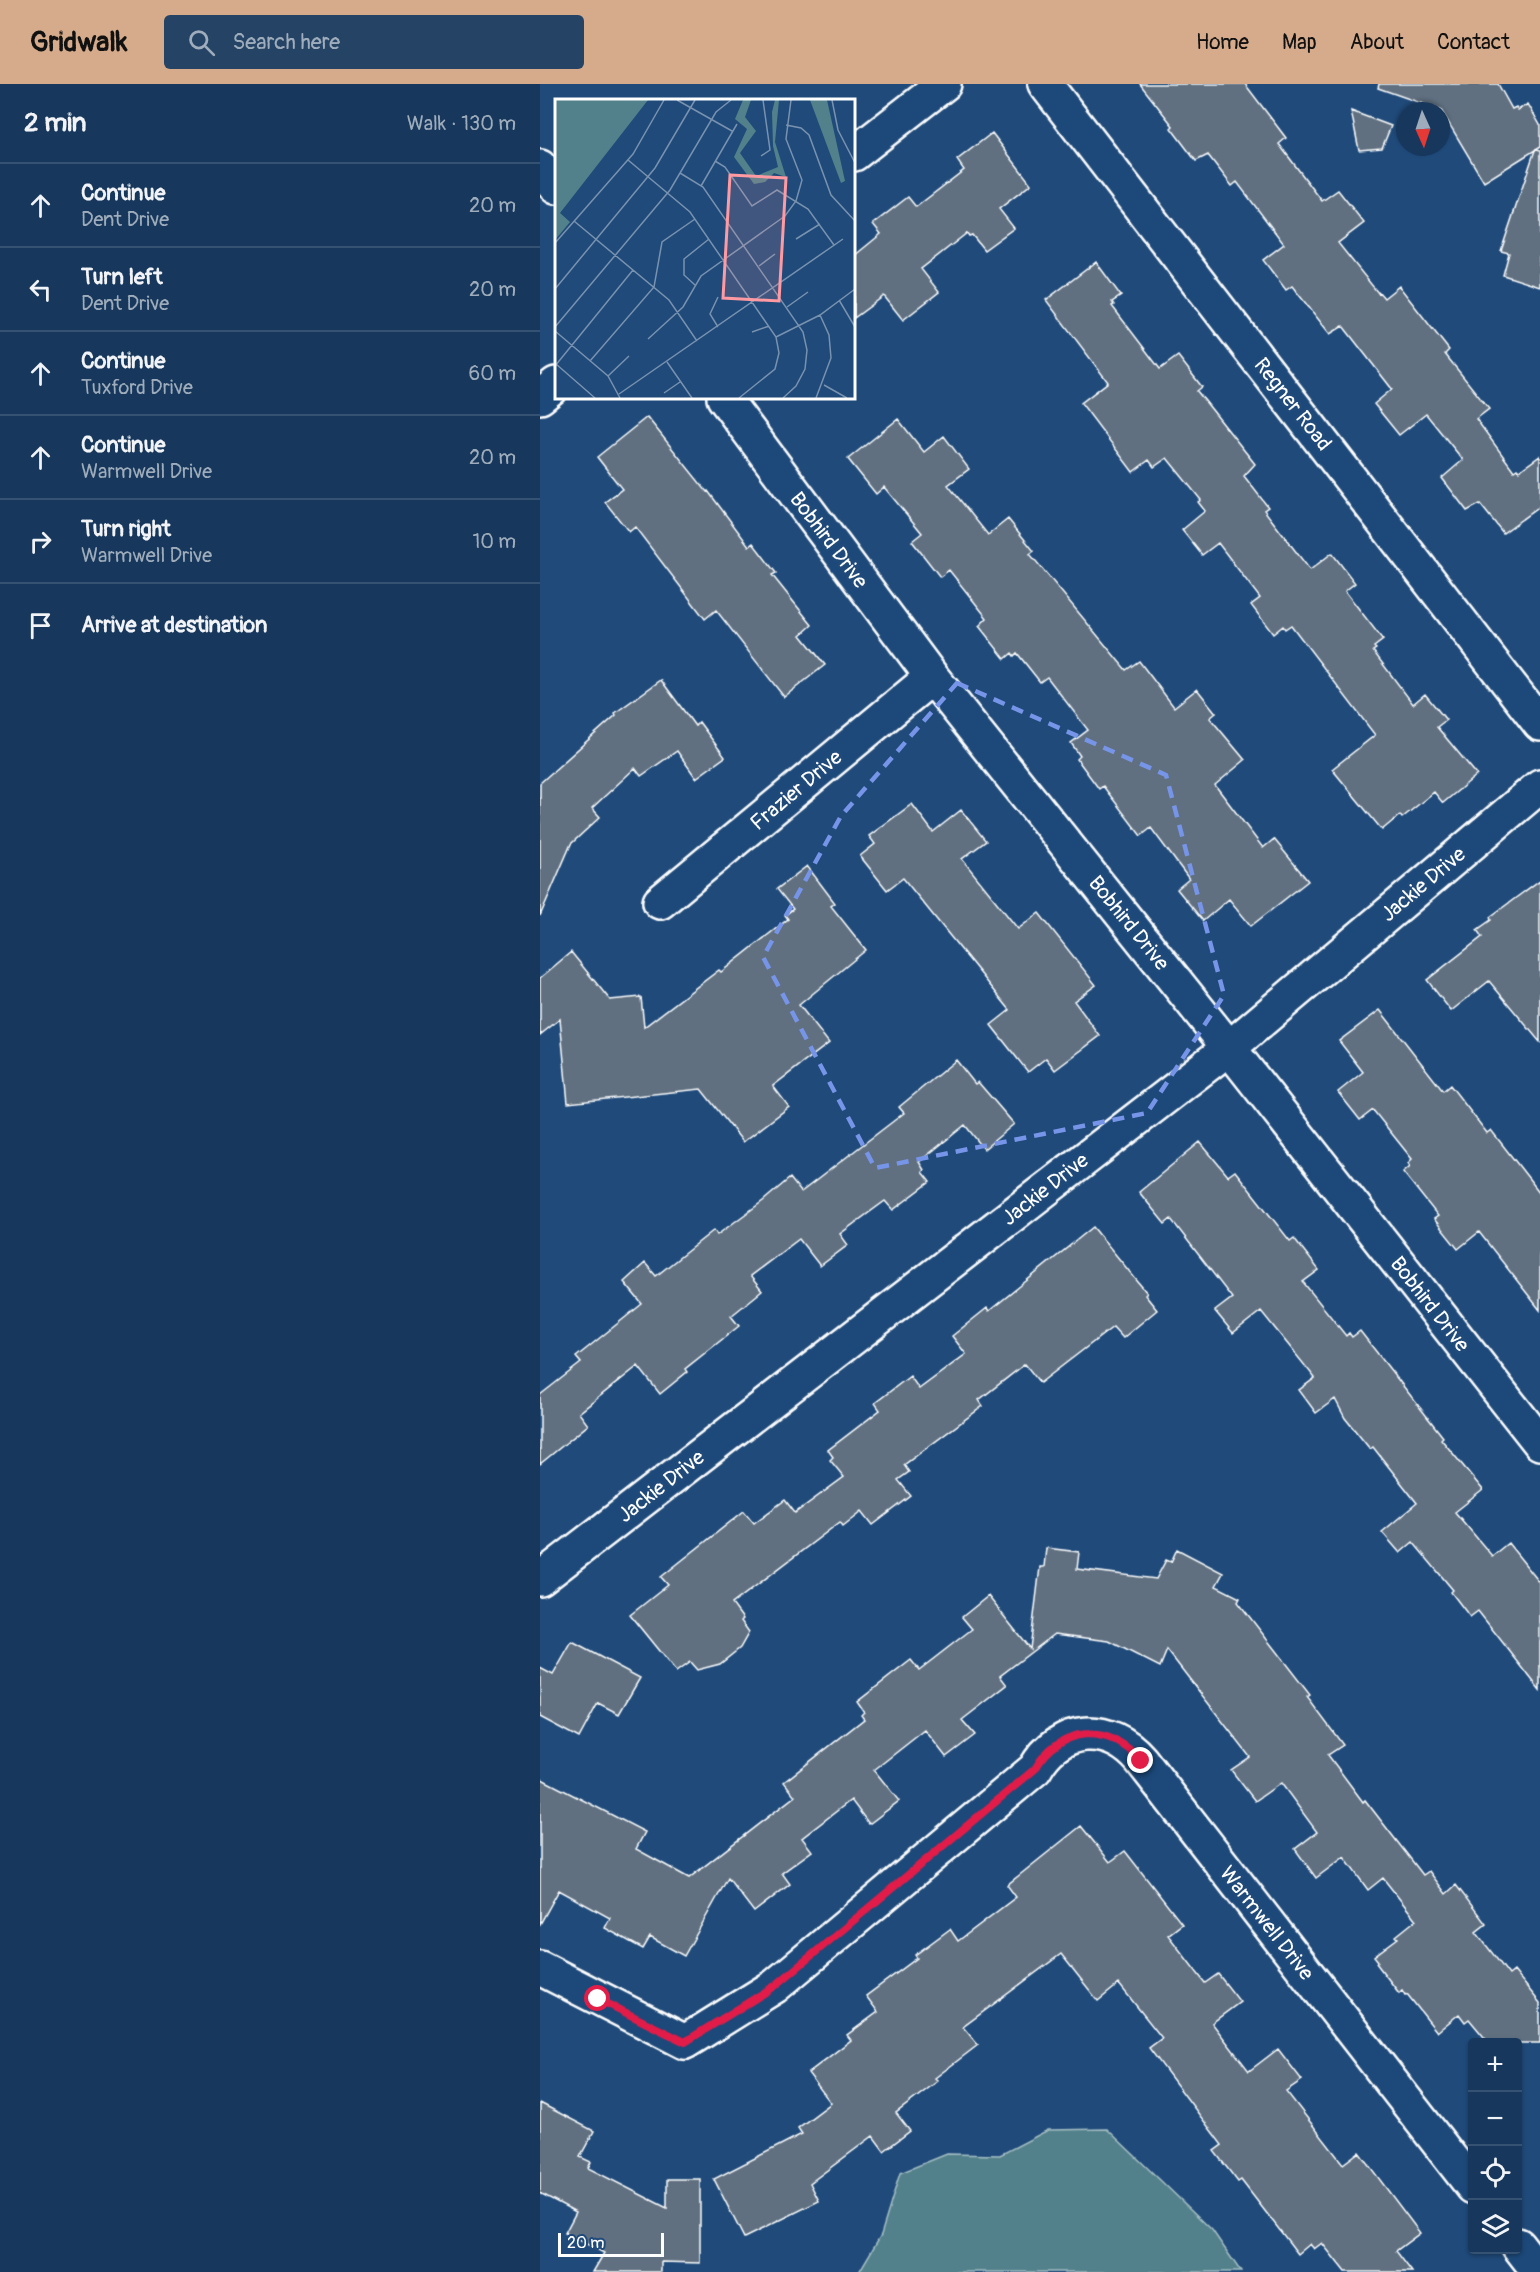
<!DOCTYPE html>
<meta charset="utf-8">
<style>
:root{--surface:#17385c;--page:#244365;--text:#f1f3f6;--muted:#9eacbb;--line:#365272;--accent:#d6ab8b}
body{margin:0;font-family:Pangolin,sans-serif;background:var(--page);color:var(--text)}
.controls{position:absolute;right:18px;bottom:18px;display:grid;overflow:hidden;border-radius:6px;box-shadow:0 2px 4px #0004}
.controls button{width:54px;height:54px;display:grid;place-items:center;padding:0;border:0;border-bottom:2px solid var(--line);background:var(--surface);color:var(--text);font:30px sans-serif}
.compass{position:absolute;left:856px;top:18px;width:54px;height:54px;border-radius:50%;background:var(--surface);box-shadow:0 2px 4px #0004;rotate:177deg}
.scale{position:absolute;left:18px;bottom:15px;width:106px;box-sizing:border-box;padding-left:6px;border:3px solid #fff;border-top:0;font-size:16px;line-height:21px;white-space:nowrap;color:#fff;-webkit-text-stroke:4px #1f4a7a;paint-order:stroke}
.stop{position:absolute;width:18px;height:18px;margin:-14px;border:4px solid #e11d48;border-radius:50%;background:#fff}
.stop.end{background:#e11d48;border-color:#fff;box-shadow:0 2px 6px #0008}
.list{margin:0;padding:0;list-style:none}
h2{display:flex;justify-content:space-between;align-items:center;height:78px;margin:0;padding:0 24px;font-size:26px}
h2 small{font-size:20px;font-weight:400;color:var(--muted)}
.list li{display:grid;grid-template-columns:39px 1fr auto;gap:18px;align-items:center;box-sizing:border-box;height:84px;padding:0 24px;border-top:2px solid var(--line)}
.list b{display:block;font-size:22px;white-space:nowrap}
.list p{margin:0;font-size:20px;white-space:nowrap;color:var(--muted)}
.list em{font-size:20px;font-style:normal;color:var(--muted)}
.icon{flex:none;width:33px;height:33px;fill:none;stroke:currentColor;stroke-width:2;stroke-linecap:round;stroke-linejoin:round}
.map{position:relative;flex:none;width:1000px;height:2188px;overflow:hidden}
header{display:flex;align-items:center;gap:36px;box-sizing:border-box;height:84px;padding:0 30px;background:var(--accent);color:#111}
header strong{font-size:28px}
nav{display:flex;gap:33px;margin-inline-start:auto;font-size:21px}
.search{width:420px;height:54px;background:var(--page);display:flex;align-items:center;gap:15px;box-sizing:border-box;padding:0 21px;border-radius:6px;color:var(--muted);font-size:22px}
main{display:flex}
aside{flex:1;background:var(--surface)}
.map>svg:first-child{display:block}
.green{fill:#52818b;stroke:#a8c0c5;stroke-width:1.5}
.building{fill:#607080;stroke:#fff;stroke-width:1.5}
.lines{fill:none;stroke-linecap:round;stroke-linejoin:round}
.minor-casing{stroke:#fff;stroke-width:38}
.minor{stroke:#1f4a7a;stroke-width:33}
.route{stroke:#e11d48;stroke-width:8}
.marked{fill:none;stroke:#7795e8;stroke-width:4.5;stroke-dasharray:12 8;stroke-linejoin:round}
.labels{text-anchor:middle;stroke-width:6;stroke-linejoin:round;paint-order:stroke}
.street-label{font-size:21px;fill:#fff;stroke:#1f4a7a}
.inset-road{fill:none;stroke:#7992af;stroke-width:1.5}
.view{fill:#ff9aa2;fill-opacity:0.15;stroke:#ff9aa2;stroke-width:3}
.inset-edge{fill:none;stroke:#fff;stroke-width:3}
</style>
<header>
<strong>Gridwalk</strong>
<div class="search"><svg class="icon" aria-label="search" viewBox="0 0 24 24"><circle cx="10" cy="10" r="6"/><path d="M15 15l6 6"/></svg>Search here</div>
<nav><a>Home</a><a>Map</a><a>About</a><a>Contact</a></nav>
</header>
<main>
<aside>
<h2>2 min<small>Walk · 130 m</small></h2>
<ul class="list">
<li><svg class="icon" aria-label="ahead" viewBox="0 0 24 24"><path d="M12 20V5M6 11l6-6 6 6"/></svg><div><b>Continue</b><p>Dent Drive</p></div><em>20 m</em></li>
<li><svg class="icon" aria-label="left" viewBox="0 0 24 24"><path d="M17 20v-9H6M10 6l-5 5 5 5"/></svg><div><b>Turn left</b><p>Dent Drive</p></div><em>20 m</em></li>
<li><svg class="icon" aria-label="ahead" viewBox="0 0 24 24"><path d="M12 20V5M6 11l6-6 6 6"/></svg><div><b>Continue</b><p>Tuxford Drive</p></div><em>60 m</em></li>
<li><svg class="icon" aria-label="ahead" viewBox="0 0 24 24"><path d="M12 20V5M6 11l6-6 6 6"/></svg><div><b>Continue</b><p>Warmwell Drive</p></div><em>20 m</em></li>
<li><svg class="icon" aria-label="right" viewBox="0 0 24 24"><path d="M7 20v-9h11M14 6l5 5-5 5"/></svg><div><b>Turn right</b><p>Warmwell Drive</p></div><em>10 m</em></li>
<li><svg class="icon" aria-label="arrive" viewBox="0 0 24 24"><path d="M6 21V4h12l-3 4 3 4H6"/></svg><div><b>Arrive at destination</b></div></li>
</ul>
</aside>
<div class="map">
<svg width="1000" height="2188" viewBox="0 0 1000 2188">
<rect width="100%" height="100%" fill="#1f4a7a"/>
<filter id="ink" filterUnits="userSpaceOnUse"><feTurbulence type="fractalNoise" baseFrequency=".0167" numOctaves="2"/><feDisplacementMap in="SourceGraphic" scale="12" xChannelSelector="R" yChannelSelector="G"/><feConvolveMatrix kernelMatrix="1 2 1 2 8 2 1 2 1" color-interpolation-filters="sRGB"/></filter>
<g filter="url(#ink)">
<path class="green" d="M567 2045 672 2146 701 2188H319L341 2151 360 2089 407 2070 460 2071 508 2046Z"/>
<path class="building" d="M600 0H705L746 54 739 60 782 117 798 106 824 139 798 159 838 209 839 208 844 214 859 202 909 266 905 270 949 325 936 335 974 387 977 385 979 387 1000 372V422L963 449 940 420 927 427 902 394 923 376 886 330 859 351 834 320 852 305 803 242 790 250 752 202 746 206 723 176 744 160 697 98 692 102 668 71 656 77 631 44 633 42Z
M839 0H958L972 25 976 23 978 26 988 20 1000 41V63L995 66 1000 67V203L963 191 969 169 961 167 995 66 944 98 901 26 838 4Z
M811 27 851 42 842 64 819 66Z
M452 49 491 100 459 125 474 144 444 166 432 151 429 152 427 149 381 185 399 208 363 236 344 212 314 234V172L341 150 333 140 368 113 376 123 424 86 417 76Z
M556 178 581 212 572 218 574 221 572 222 620 285 638 272 662 303 657 307 715 380 704 392 728 423 724 426 770 486 792 469 815 499 805 507 843 556 834 563 836 565 833 567 873 620 885 610 906 636 897 643 937 691 903 719 894 708 862 734 860 731 842 746 792 685 835 651 751 541 745 545 743 542 733 550 711 521 720 514 678 459 662 471 642 446 665 427 658 418 661 416 627 374 614 383 609 376 593 388 541 319 568 298 506 216Z
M107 333 167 408 168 407 209 462 213 459 236 489 232 491 272 541 261 551 285 581 244 613 176 526 165 535 95 443 89 448 65 418 82 405 57 373Z
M358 335 384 368 404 352 429 385 408 401 448 451 468 435 494 467 490 470 586 586 599 577 634 623 657 605 676 629 670 634 705 676 675 701 723 764 734 755 768 797 711 842 689 815 663 837 637 805 649 795 611 744 601 752 563 702 559 705 537 675 540 672 531 659 548 646 507 593 500 598 477 569 474 572 472 569 465 575 439 542 447 534 409 486 400 493 372 457 382 449 344 403 336 410 308 375Z
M121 596 155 642 159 638 185 673 156 694 137 667 101 692 95 684 52 724 60 733 31 760 0 832V699L76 631 75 629Z
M372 720 393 748 421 726 446 757 422 775 478 845 499 829 556 901 534 917 560 952 515 986 506 974 488 988 451 941 470 926 363 794 347 806 320 772 335 760 329 752Z
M267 782 295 819 291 822 326 866 259 921 289 959 233 1002 249 1023 203 1058 161 1005 28 1019 20 935 0 951V894L31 868 70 916 101 913 104 943 179 886 181 888 248 835 245 831 253 825 237 805Z
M1000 796V958L949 897 911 927 887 896 942 853 937 846 951 836 950 833Z
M840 926 903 1007 910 1001 947 1049 951 1046 1000 1109V1226L939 1148 918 1165 894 1135 898 1132 863 1088 870 1082 868 1079 872 1075 833 1026 820 1036 798 1008 823 988 799 957Z
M416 976 435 1000 438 998 474 1040 444 1065 425 1041 379 1078 384 1086 382 1088 390 1098 353 1126 345 1117 300 1150 308 1161 280 1182 259 1155 210 1192 222 1207 191 1232 199 1242 145 1285 147 1288 120 1310 98 1282 39 1329 48 1341 0 1380V1311L41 1279 36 1273 102 1220 84 1198 105 1179 116 1192 174 1146 177 1151 223 1117 250 1094 261 1108 364 1029 359 1023Z
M660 1058 688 1092 695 1087 750 1157 754 1154 779 1186 763 1198 806 1252 809 1249 812 1253 820 1247 903 1353 901 1355 943 1406 915 1428 952 1472 968 1459 1000 1499V1606L938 1527 930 1533 911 1508 913 1506 873 1458 860 1469 842 1448 877 1419 833 1363 830 1365 805 1334 795 1315 776 1329 759 1306 775 1294 721 1227 693 1249 675 1227 692 1214 631 1135 625 1140 599 1108Z
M553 1143 607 1209 605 1211 617 1226 583 1254 573 1243 500 1299 485 1280 439 1316 443 1322 364 1381 369 1388 358 1396 371 1412 333 1441 322 1427 303 1442 300 1438 192 1520 203 1535 201 1537 209 1548 200 1564 180 1580 157 1586 150 1578 136 1588 90 1531 128 1501 121 1493 204 1427 214 1439 245 1416 255 1429 304 1393 290 1376 293 1373 288 1366 340 1326 335 1319 370 1292 379 1305 426 1270 412 1252 447 1224 449 1227Z
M506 1464 539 1468 537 1485 616 1495 626 1476 631 1478 637 1465 683 1489 676 1502 700 1514 698 1518 770 1611 767 1613 803 1661 788 1671 823 1718 825 1716 883 1791 889 1787 906 1810 916 1801 946 1840 936 1848 969 1891 974 1887 1000 1919V1959H949L929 1935 925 1938 919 1930 897 1948 867 1910 865 1911 862 1906 859 1909 836 1879 838 1877 834 1872 858 1854 856 1852 876 1836 843 1794 828 1806 804 1773 776 1794 755 1765 777 1748 741 1699 715 1717 691 1686 710 1673 627 1566 620 1583 569 1557 515 1550 460 1592 467 1601 422 1636 435 1651 406 1673 385 1646 334 1686 359 1717 329 1740 311 1716 262 1754 272 1767 242 1789 250 1800 214 1828 188 1794 144 1872 110 1853 103 1865 65 1844 70 1834 19 1806 0 1840V1694L105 1748 96 1765 149 1794 255 1712 244 1698 324 1635 321 1631 324 1628 317 1618 371 1576 379 1586 432 1545 422 1533 448 1512 490 1565 500 1483H504Z
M32 1558 100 1594 79 1630 58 1619 39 1654 0 1633V1584L13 1591Z
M541 1742 570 1778 585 1767 642 1840 628 1851 665 1899 678 1890 700 1918 672 1939 709 1987 738 1965 762 1996 746 2007 803 2080 819 2068 880 2149 856 2167 872 2188H805L782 2159 774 2165 770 2160 758 2170 701 2096 698 2098 674 2067 682 2061 609 1964 622 1954 579 1900 558 1917 521 1870 423 1943 438 1961 395 1994 398 1997 356 2029 370 2047 344 2067 333 2052 270 2099 279 2117 204 2154 174 2095 262 2050 258 2044 291 2019 268 1989 311 1956 307 1951 338 1928 326 1912 377 1874 375 1871 410 1845 418 1857 476 1813 467 1801Z
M0 2019 54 2047 40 2073 51 2078 48 2084 127 2124V2095H160V2179L121 2178V2188H53L64 2169 25 2149 36 2128 0 2109Z"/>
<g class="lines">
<defs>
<path id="minor" d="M505 0 1000 640
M314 70 404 0
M0 83 16 103
M0 313 16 300
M184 314 392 593 689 964 1000 1359
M120 818 392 593
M0 1495 689 964 1000 702
M0 1884 145 1958 235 1902 495 1685C520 1641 569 1639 601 1676L933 2103
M978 2161 999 2188"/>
</defs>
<use href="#minor" class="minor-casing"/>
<use href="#minor" class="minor"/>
</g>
</g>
<g class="lines" filter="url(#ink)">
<path class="route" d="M58 1915 145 1958 235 1902 495 1685C520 1641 569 1639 601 1677"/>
</g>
<path class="marked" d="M417 599 626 691 684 911 607 1029 335 1084 223 873 301 732Z"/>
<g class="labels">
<g class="street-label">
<text transform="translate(753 320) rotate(52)" y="7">Regner Road</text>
<text transform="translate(289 456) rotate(53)" y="7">Bobhird Drive</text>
<text transform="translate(256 706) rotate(-40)" y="7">Frazier Drive</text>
<text transform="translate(883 800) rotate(-40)" y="7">Jackie Drive</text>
<text transform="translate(589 839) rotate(51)" y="7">Bobhird Drive</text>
<text transform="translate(505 1105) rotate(-38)" y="7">Jackie Drive</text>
<text transform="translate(890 1220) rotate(52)" y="7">Bobhird Drive</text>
<text transform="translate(121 1402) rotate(-38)" y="7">Jackie Drive</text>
<text transform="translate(727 1839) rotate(52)" y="7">Warmwell Drive</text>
</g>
</g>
<g transform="translate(15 15)">
<rect width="300" height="300" fill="#1f4a7a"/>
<path d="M0 1H93L5 114 15 123 0 141ZM188 1H196L190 18 201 32 185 54 201 77 223 68 218 47 217 13 220 1H224L220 43 231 78 219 74 210 83 199 85 179 58 192 30 180 20ZM255 1H272L290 82 286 84Z" fill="#52818b"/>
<path class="inset-road" d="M122 1 177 32M277 1 283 31 300 64M231 26 246 29 254 36 276 96 300 122M206 57 215 51 208 1M73 61 135 113 221 238 224 254 220 270 184 299M160 62 170 68 197 107 222 91 253 110 279 146M125 74 148 88 248 233 252 251 250 270 241 287 228 299M146 87 182 25M19 122 114 201 142 242M241 140 265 125M0 144 78 55 109 1M204 167 220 155M140 186 129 176V160L154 140M0 190 100 69 140 1M284 201 300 228M232 208 253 193M0 228 115 91 161 13 176 1M163 228 155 215 163 198M0 232 53 277 65 299M197 233 214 227M221 238 265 216 300 190M93 240 128 208 146 177 230 117 241 102 247 81 231 40 236 1M35 262 99 188 107 143 140 120M112 263 137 299M1 265 40 299M0 267 78 171M53 277 74 257M269 286 292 299M109 294 125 283M64 295 288 140M261 299 276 259 274 236 265 216"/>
<path class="view" d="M175 76 231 79 224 202 168 199Z"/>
<rect width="300" height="300" class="inset-edge"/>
</g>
</svg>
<div class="controls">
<button>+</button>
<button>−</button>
<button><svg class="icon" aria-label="locate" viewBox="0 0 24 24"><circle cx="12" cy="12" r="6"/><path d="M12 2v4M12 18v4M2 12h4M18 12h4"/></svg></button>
<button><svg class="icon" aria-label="layers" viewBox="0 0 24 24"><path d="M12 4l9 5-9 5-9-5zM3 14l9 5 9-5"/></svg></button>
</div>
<svg class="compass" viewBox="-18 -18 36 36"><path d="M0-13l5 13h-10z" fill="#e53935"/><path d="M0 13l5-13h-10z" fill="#9eacbb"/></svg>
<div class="scale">20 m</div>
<div class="stop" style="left:58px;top:1915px"></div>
<div class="stop end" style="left:601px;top:1677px"></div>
</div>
</main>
